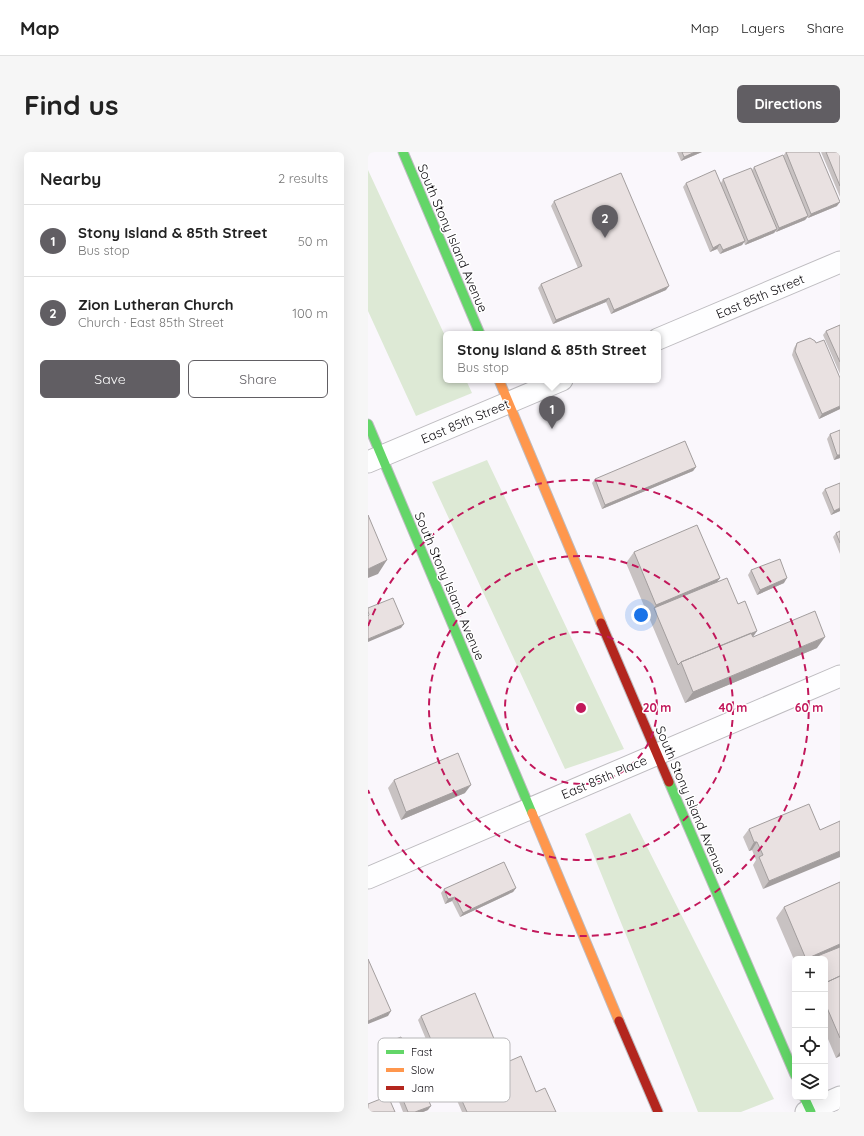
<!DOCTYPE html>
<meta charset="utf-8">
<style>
:root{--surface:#fff;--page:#f6f6f6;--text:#222;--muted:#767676;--line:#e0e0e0;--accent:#615e63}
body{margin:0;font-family:Quicksand,sans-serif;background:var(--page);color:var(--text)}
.controls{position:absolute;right:12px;bottom:12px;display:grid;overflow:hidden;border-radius:6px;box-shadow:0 4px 16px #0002}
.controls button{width:36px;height:36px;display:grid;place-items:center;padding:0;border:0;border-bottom:1px solid var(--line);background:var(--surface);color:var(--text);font:20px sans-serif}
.you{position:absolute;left:273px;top:463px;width:14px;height:14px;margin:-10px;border:3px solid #fff;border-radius:50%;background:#1a73e8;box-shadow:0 0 0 6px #1a73e833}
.badge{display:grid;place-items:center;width:26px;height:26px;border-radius:50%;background:var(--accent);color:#fff;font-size:13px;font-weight:700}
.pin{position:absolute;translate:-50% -33px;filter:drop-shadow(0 1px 2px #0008)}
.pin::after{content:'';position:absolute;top:21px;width:14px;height:12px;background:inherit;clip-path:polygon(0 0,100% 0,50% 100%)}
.popup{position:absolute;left:75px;top:179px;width:218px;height:52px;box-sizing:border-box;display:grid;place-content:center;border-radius:6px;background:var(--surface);filter:drop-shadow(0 1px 3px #0005);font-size:13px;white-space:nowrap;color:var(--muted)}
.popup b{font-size:15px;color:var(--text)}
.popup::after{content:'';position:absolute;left:50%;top:100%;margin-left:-8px;border:8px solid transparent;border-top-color:var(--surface)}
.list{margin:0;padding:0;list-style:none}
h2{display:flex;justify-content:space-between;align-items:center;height:52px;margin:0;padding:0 16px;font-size:17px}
h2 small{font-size:13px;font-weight:400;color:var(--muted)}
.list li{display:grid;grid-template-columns:26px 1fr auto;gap:12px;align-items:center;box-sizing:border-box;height:72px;padding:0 16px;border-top:1px solid var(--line)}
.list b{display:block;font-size:15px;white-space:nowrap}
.list p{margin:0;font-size:13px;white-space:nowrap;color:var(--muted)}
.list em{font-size:13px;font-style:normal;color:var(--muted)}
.actions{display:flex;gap:8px;padding:12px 16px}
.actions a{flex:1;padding:9px 0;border:1px solid var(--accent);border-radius:6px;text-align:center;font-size:14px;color:var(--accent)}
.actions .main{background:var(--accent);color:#fff}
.icon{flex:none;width:22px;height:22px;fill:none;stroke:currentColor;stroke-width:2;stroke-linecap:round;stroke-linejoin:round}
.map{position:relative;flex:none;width:472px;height:960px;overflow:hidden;border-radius:6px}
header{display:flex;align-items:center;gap:24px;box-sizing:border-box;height:56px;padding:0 20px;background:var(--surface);border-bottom:1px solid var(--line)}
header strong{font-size:19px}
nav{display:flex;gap:22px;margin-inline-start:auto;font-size:14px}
.intro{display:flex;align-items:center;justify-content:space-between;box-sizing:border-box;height:96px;padding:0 24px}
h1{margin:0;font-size:28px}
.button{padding:10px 18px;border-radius:6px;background:var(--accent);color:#fff;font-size:14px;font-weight:700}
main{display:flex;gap:24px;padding:0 24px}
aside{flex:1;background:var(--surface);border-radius:6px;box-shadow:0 4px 16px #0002}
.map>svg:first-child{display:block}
.green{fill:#dde9d5}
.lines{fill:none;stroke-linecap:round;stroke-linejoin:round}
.street-casing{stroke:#bebcc0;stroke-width:23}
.fast-casing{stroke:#bebcc0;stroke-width:11}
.slow-casing{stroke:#bebcc0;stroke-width:11}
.jam-casing{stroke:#bebcc0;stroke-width:11}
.street{stroke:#fefeff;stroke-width:21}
.fast{stroke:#63d668;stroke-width:9}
.slow{stroke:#ff974d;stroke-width:9}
.jam{stroke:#b3261e;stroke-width:9}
.wall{fill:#c8c2c2}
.shaded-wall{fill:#a39e9e}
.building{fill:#e9e1e1;stroke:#a39e9e}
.ring{fill:none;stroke:#c2185b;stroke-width:2;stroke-dasharray:7 5}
.labels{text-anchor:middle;stroke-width:3;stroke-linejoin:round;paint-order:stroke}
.street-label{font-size:13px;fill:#0f0c11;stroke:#fff}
.key{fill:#fff;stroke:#b7b6b8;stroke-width:1}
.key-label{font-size:11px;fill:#0f0c11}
.centre{fill:#c2185b;stroke:#fff;stroke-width:2}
.ring-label{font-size:12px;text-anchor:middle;font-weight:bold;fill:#c2185b;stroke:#fff;stroke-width:3;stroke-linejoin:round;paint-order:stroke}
</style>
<header>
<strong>Map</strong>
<nav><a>Map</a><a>Layers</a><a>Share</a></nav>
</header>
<div class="intro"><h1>Find us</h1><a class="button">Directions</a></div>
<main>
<aside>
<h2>Nearby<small>2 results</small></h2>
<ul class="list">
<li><span class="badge">1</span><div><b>Stony Island &amp; 85th Street</b><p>Bus stop</p></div><em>50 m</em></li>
<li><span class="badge">2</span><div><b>Zion Lutheran Church</b><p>Church · East 85th Street</p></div><em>100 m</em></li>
</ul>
<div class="actions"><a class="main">Save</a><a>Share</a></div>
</aside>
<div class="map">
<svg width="472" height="960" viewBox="0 0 472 960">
<rect width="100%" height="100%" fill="#faf7fc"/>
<path class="green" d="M0 18 78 186V228H98L104 241 48 264 0 159Z
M119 308 256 597 197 617 64 330Z
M262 661 406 947 373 960H330L217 682Z"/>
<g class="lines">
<defs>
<path id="street" d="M290 187 472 110
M0 310 194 228
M0 726 472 524
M438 960 472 945"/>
<path id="fast" d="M35 0 112 182
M0 272 164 661
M301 630 427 923
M436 945 443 960"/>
<path id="slow" d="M131 228 233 471
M164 661 251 869"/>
<path id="jam" d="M233 471 301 630
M251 869 290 960"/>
</defs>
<use href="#street" class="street-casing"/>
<use href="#fast" class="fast-casing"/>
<use href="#slow" class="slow-casing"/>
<use href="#jam" class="jam-casing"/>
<use href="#street" class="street"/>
<use href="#fast" class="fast"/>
<use href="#slow" class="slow"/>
<use href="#jam" class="jam"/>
</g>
<path class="wall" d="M309 0H334L313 9Z
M418 0 469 54 440 66V65L437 68 408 80V79L406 81 377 93 376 90 374 93 352 102 349 97 342 100 315 35 318 31H353L355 27 384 18 386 15 415 4Z
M453 0H472V45Z
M186 49 298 138 243 162 238 150 185 172 170 136 173 132 210 116 183 54Z
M472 173V222L455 183 458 179Z
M429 191 472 257 451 267 424 203 426 196Z
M462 282 472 306 466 308 459 287Z
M328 315 325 319 234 357 224 331 227 327Z
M457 337 472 359 463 363 454 341Z
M472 379V402L465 385 468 381Z
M266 400 352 426 349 429 370 452 389 479 385 485 449 496 317 551 258 411Z
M383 418 416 431 389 443 380 423Z
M26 628 97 641 33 668 20 636Z
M381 677 452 678 395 737 385 713 388 708 384 698 381 699 375 685Z
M472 730V904L468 906 457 880V807H427V810L408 766 416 755Z
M148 736 145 740 92 765 84 749 77 752 73 741 76 737Z
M53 864 134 906 131 910 77 933 50 868Z
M15 892 39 910 21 918 12 897Z
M87 933 168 940 188 960H94L84 937Z
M31 938 60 958 55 960H35L28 942Z"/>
<path class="shaded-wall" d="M327 0H334L313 9 316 5Z
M472 50 469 54 440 66 443 62Z
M440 64 437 68 408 80 411 76Z
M409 77 406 81 377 93 380 89Z
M377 89 374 93 352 102 355 98Z
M352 92 349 97 342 100 345 96Z
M301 134 298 138 243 162 246 158Z
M241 146 238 150 185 172 188 168Z
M472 254V257L451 267 454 262Z
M469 303H472V306L466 308Z
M328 315 325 319 234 357 237 353Z
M472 356V359L463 363 466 359Z
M19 408 10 422 0 426V417Z
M352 426 344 437 286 456 288 453Z
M419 426 416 431 389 443 392 438Z
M36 472 33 476 0 490V487Z
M389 479 383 487 380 482Z
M457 485 449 496 317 551 325 540Z
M103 633 97 641 33 668 38 660Z
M386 690H389L384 698 381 699Z
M472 699V705L395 737 401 729Z
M148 736 145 740 92 765 95 761Z
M87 745 84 749 77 752 80 747Z
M472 792V800L455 807H438Z
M23 859 20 864 0 872V869Z
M472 900V904L468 906Z
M42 906 39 910 21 918 24 914Z
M134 906 131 910 77 933 80 928Z
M63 954 60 958 55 960H47Z"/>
<path class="building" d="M314 0H327L316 5Z
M418 0H451L472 50 443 62Z
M458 0H472V34Z
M415 3 440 64 411 76 386 15Z
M383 16 409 77 380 89 355 27Z
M347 18 377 89 355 98 352 92 345 96 318 31Z
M253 21 301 134 246 158 241 146 188 168 173 132 214 114 186 49Z
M472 173V210L458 179Z
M442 186 447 189 448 191 456 188 472 226V254L454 262 427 199 429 191Z
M472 278V303H469L462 282Z
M317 289 328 315 237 353 227 327Z
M472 331V356L466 359 457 337Z
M0 363 19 408 0 417Z
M329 373 352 426 288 453 266 400Z
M472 379V391L468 381Z
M412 407 419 426 392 438 383 418Z
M359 426 370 452 377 449 389 479 313 510 310 513 286 456Z
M25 446 36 472 0 487V464L1 463 0 459V456Z
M447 459 457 485 325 540 313 510 383 481 385 485Z
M90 601 103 633 38 660 26 628Z
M441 652 452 678 472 669V699L401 729 391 705 395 703 389 690H386L381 677Z
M136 710 148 736 95 761 87 745 80 747 76 737Z
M472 730V792L438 807 416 755Z
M472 795V824L457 831V807H442Z
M0 807 23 859 0 869Z
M472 824V886L457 851V831Z
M107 841 134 906 80 928 53 864Z
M33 885 42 906 24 914 15 892Z
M153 904 168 940 177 936 188 960H99L87 933Z
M52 928 63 954 47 960H40L31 938Z
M20 944 27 960H0V952Z"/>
<g class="ring">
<circle cx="213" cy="556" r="76"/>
<circle cx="213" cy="556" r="152"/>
<path d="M0 474A228 228 0 1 1 0 638"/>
</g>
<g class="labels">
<g class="street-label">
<text transform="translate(85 86) rotate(67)" y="5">South Stony Island Avenue</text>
<text transform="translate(392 144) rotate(-23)" y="5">East 85th Street</text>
<text transform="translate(97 269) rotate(-23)" y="5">East 85th Street</text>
<text transform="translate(82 434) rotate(67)" y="5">South Stony Island Avenue</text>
<text transform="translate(236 625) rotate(-23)" y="5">East 85th Place</text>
<text transform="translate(323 648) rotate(67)" y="5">South Stony Island Avenue</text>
</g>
</g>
<rect x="10" y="886" width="132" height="64" rx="6" class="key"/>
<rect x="18" y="898" width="18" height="4" fill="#63d668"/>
<rect x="18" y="916" width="18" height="4" fill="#ff974d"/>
<rect x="18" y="934" width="18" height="4" fill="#b3261e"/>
<g class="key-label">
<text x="43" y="904">Fast</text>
<text x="43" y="922">Slow</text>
<text x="43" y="940">Jam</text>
</g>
<circle cx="213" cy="556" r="6" class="centre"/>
<g class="ring-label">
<text x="289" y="560">20 m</text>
<text x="365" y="560">40 m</text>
<text x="441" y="560">60 m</text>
</g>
</svg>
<div class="controls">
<button>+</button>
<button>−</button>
<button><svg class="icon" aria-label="locate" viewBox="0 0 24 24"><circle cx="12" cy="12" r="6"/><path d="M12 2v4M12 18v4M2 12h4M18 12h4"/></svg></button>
<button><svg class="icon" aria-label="layers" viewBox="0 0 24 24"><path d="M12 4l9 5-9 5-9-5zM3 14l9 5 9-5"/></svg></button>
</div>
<div class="you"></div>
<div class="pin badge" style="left:184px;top:277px">1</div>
<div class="popup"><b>Stony Island &amp; 85th Street</b>Bus stop</div>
<div class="pin badge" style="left:237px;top:86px">2</div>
</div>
</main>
